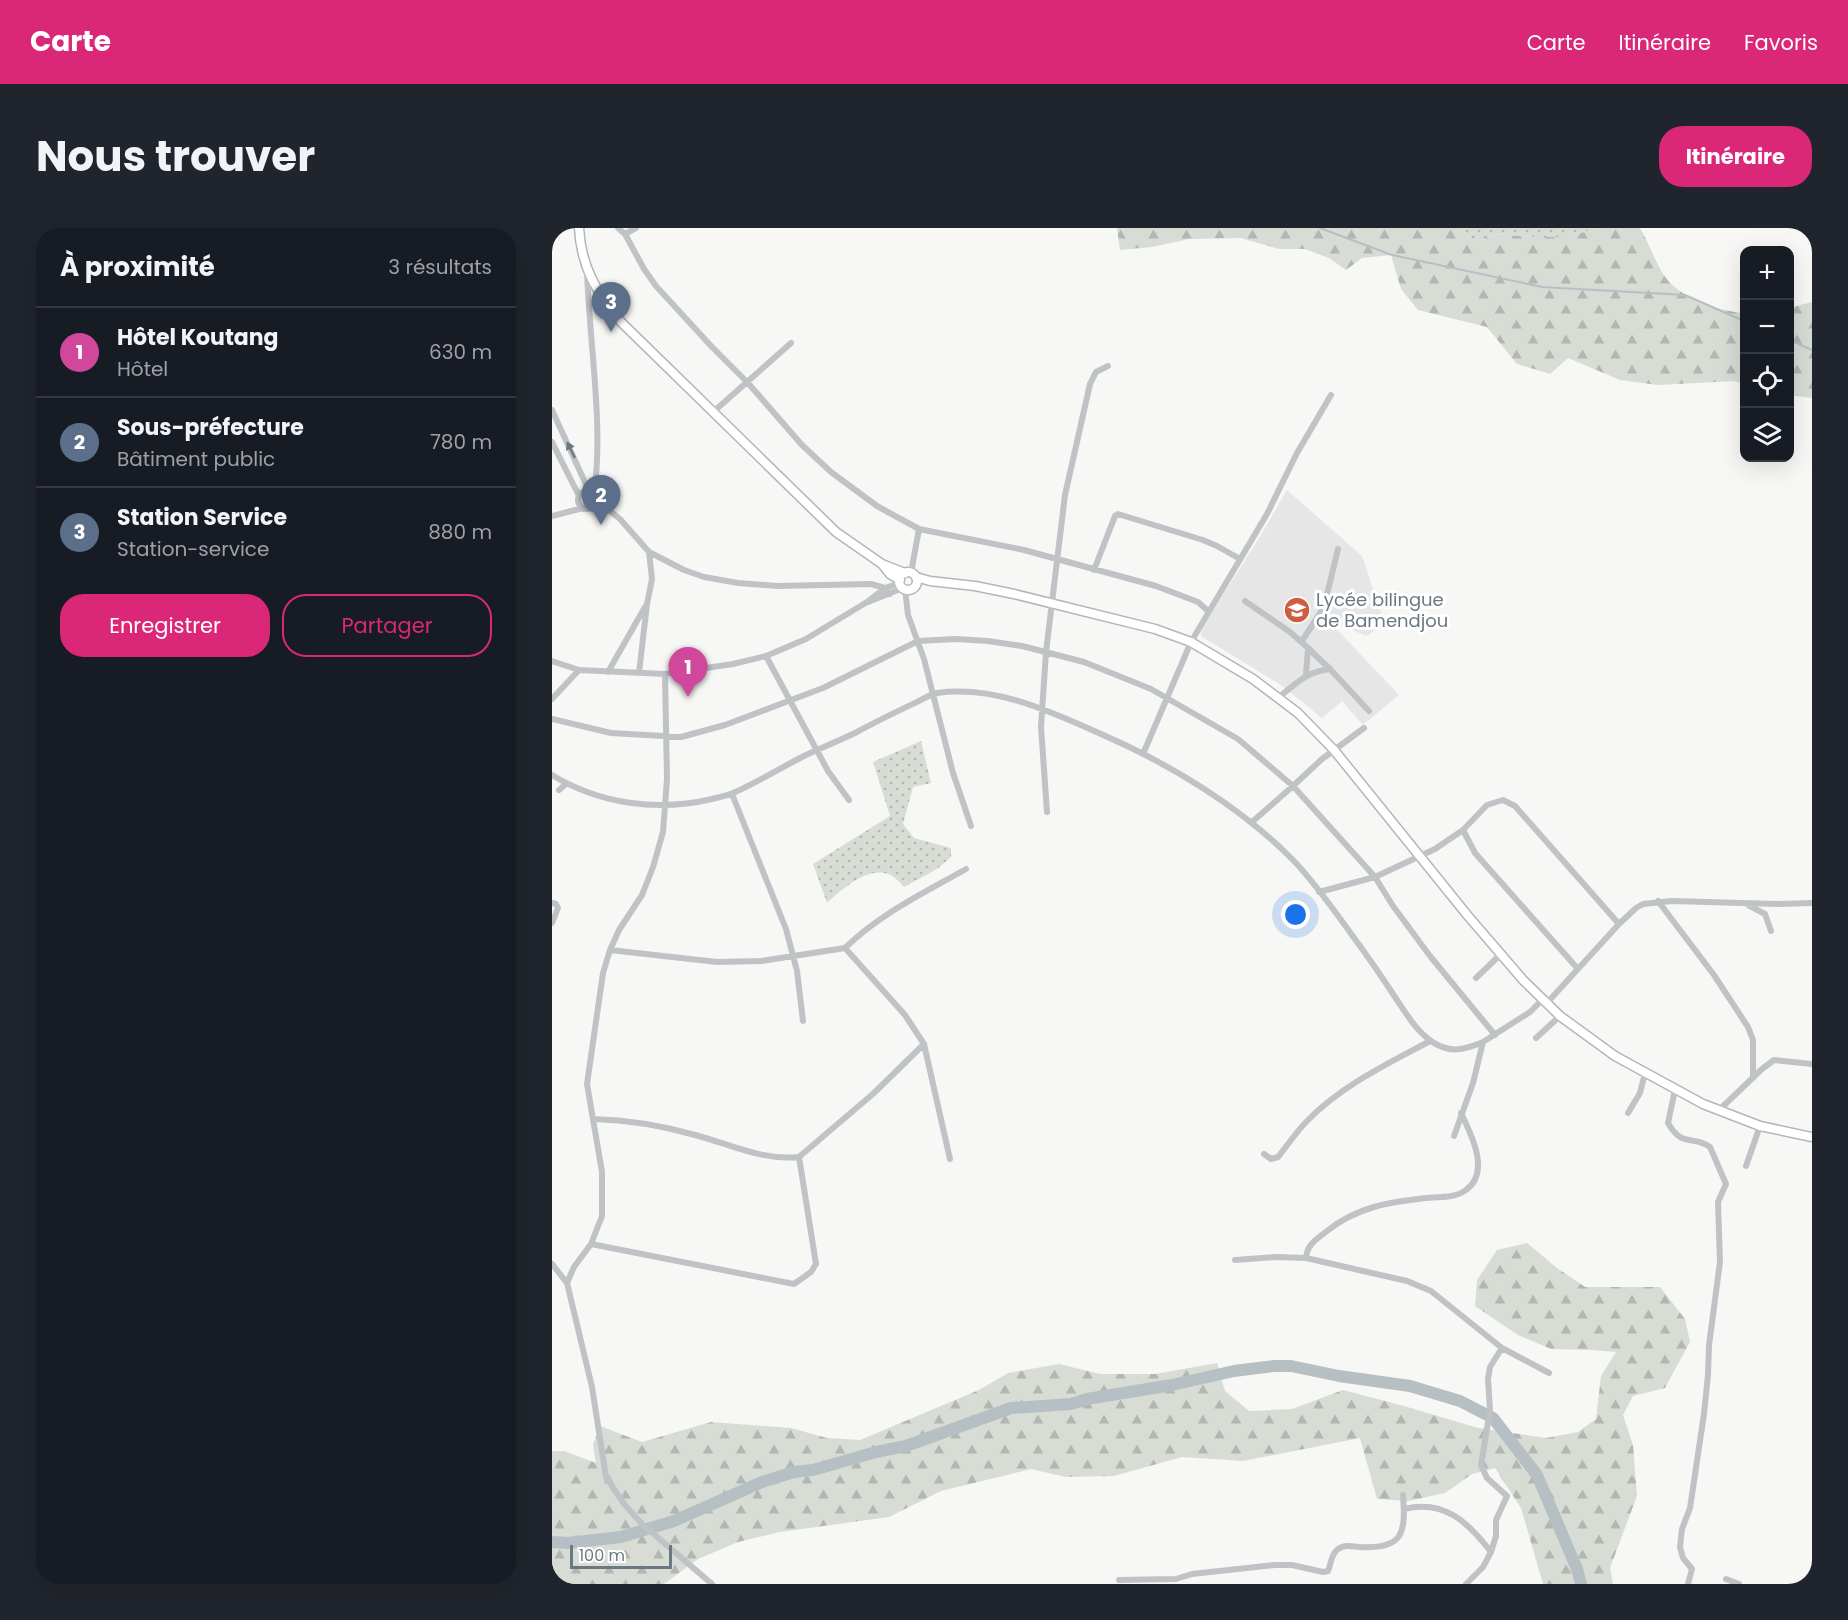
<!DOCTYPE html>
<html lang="fr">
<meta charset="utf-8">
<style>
:root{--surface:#171b24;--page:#20242c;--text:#f1f3f6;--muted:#9ea1a6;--line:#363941;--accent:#db2777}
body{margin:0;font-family:Poppins,sans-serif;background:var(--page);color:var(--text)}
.controls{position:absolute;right:18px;top:18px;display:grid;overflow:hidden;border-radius:12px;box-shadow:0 6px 24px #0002}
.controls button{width:54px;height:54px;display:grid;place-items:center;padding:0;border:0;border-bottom:2px solid var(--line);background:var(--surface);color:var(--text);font:30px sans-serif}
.scale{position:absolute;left:18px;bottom:15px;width:102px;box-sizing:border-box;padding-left:6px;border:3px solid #6a7882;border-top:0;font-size:16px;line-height:21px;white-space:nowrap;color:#6a7882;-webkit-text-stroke:4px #fff;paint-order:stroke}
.you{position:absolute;left:744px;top:687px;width:21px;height:21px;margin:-15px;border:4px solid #fff;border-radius:50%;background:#1a73e8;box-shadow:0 0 0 9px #1a73e833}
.badge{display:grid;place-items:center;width:39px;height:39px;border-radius:50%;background:var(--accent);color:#fff;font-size:20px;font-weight:700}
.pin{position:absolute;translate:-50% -50px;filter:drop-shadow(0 2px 3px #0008)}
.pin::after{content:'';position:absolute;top:32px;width:21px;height:18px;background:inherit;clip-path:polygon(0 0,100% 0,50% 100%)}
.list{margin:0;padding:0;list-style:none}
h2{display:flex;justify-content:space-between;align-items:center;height:78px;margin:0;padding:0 24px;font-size:26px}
h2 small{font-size:20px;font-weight:400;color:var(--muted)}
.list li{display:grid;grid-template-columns:39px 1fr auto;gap:18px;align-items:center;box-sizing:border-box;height:90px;padding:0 24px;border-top:2px solid var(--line)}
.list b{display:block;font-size:22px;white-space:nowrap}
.list p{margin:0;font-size:20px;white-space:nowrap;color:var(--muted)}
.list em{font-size:20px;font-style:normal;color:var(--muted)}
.actions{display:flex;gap:12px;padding:18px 24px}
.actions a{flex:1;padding:14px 0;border:2px solid var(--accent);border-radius:24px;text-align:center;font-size:21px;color:var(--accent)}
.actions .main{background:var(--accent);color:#fff}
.icon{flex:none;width:33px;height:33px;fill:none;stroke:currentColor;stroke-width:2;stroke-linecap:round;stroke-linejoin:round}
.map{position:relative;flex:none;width:1260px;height:1356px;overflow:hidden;border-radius:24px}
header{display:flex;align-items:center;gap:36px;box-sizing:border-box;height:84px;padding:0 30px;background:var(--accent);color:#fff}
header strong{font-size:28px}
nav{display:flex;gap:33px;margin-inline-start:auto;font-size:21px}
.intro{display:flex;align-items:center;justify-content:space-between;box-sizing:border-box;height:144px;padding:0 36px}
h1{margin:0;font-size:42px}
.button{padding:15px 27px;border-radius:24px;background:var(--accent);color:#fff;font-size:21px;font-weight:700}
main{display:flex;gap:36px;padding:0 36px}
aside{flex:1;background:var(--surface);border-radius:24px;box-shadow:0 6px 24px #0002}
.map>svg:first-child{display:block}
.built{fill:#e5e6e5}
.green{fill:url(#green-dots)}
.forest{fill:url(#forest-firs)}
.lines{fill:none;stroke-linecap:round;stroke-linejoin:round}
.stream{stroke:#b6c0c4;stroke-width:2}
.river{stroke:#b6c0c4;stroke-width:12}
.secondary-casing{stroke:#b2b7ba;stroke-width:11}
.minor{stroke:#bfc3c6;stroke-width:6}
.secondary{stroke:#fff;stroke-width:8}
.oneway{fill:#6a7882}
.labels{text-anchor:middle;stroke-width:6;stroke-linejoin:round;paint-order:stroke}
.poi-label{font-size:18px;fill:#6a7882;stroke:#fff;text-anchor:start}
</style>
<header>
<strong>Carte</strong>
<nav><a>Carte</a><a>Itinéraire</a><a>Favoris</a></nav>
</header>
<div class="intro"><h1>Nous trouver</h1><a class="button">Itinéraire</a></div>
<main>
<aside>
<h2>À proximité<small>3 résultats</small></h2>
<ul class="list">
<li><span class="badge" style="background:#d1479c">1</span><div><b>Hôtel Koutang</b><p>Hôtel</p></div><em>630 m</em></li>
<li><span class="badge" style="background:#5c6f8a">2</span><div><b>Sous-préfecture</b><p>Bâtiment public</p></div><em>780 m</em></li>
<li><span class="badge" style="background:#5c6f8a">3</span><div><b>Station Service</b><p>Station-service</p></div><em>880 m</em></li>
</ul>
<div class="actions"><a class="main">Enregistrer</a><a>Partager</a></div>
</aside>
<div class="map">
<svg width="1260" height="1356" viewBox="0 0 1260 1356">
<defs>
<pattern id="green-dots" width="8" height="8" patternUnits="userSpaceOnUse" patternTransform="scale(1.5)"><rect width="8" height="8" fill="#d7dcd5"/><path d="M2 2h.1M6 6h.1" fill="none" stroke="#b2b7b2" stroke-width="1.8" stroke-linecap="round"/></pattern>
<pattern id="forest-firs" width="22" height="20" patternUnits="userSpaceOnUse" patternTransform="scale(1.5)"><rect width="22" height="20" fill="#d7dcd5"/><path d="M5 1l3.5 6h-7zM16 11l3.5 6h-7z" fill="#b2b7b2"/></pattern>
</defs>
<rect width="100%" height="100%" fill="#f7f7f5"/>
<path class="built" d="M735 262 810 328 833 396 814 408 775 391 847 467 811 497 790 473 770 490 729 457 649 408V404L666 375 709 307Z"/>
<path class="green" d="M908 0H1047L1014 9H982L942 6 922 16Z
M369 513 379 555 361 559 351 596 362 610 399 620V629L385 641 352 659C349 656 346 652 342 649 320 634 290 661 275 675L261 636 338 588 321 534Z"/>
<path class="forest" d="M565 0H908L922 16 942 6 982 9H1014L1047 0H1088C1097 15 1102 31 1111 46 1126 70 1166 83 1192 85V156L1182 153 1106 157 1068 152 1016 130 998 146 965 136 935 99 866 82 849 61 839 27 810 30 794 42 777 30 753 21H727L689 10 637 11 600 19 568 22Z
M1260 74V170L1238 167V80Z
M975 1015 1005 1040 1033 1059H1108L1133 1091 1138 1114 1113 1160 1081 1168 1071 1187 1081 1217 1085 1268 1058 1340 1061 1356H991L969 1280 943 1240 920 1246 893 1265 856 1273 825 1271 808 1210 691 1233 630 1229 562 1248 514 1249 479 1241 389 1263 337 1289 228 1304 186 1314 146 1331 112 1356H0V1223H12L44 1235 41 1217 48 1198 90 1214 159 1194 239 1200 275 1210 308 1212 427 1162 456 1145 507 1136 548 1146H603L665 1135 673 1163 697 1183 740 1181 791 1162 852 1178 926 1200 994 1210 1026 1204 1044 1191 1049 1148 1064 1124 1039 1122 999 1121 966 1107 923 1078 925 1052 945 1022Z"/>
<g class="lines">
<path class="stream" d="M768 0 840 27 990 59 1133 67 1192 93
M1238 112 1260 122"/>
<path class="river" d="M0 1314 16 1315 69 1309 122 1293 210 1254 242 1244 261 1242 324 1224 354 1218 459 1180 519 1176 535 1171 620 1157 682 1143 722 1138H739L787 1148 858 1158 908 1173 941 1190 985 1247 1025 1341 1029 1356"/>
<defs>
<path id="secondary" d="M27 0C29 39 45 65 69 94L284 304 330 336 353 345
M0 3 2 0
M330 336 338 346 348 352
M347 353a9 9 0 1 1 18 0a9 9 0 1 1-18 0Z
M364 349 378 353 423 358 462 366 603 401 639 414 701 451 746 485 782 522 916 688 971 752 1008 788 1063 828 1151 876 1208 898 1260 909"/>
</defs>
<use href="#secondary" class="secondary-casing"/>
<path class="minor" d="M66 0 73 6 92 41 104 58 160 119 196 155 250 217 279 244 325 278 367 301 472 322 604 358 646 374 656 383
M73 6 84 0
M35 42C37 114 52 196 42 266
M0 182 37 263
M160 185 239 115
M0 214 27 268
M26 272a9 9 0 1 1 18 0a9 9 0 1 1-18 0Z
M44 272 68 291 97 324 132 342 152 349 186 355 225 358 319 356 333 360 338 366
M0 288 31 280
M542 342 563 288 566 286 651 312 665 318 688 331
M359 345 367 301
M353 361 356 387 372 431 401 545 419 598
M693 373 738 404 756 420 754 447
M316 374 351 360
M750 413 772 379 786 321
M756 420 778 441
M214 428 276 543 297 572
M0 433 27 442 113 446 181 436 214 428 254 411 315 374 333 360 348 355
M56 444 93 379
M87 445 95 376 100 351 97 324
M727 469C745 455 754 444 778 441L817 483
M0 471 27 442
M0 491 59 505 129 509 173 497 271 460 366 413 404 411 436 413 470 418 532 434 599 461 686 511 741 558 770 531 812 500
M591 526 639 414 715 286 745 225 779 167
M0 547C48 576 105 584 160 571 167 569 174 568 181 565 204 555 227 541 250 529 268 520 287 513 305 504 325 493 344 484 365 474 371 471 377 467 385 465 442 457 498 483 549 506 618 536 689 579 742 633 763 655 782 682 800 707 814 726 828 746 841 766 852 782 863 802 879 813 897 826 912 822 931 814
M7 562 14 556
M180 566 234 701 245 743 251 793
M495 584 489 499 494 424 513 267 538 156 544 144 556 138
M700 594 741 558 823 649 841 678 878 728 943 807
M911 602 923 625 1026 741
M767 664 823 649 883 621 911 602 935 577 951 572 963 578 1067 696
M1106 673 1162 747 1196 799 1201 812V850
M0 675 4 676 6 680 0 695
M1196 677 1213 686 1219 703
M293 720C329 685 372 665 414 641
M58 722 165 734 209 733 293 720 353 787 372 816 398 931
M924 750 949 726
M994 776 1067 696 1084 680 1091 676 1120 673 1225 676 1260 675
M984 810 1008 788
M1123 862 1116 895C1131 921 1140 906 1158 919L1174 956 1166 974 1168 1034 1157 1117 1156 1147 1152 1186 1138 1280 1130 1301 1128 1319 1131 1330 1140 1341 1136 1356
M1166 883 1210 841 1222 832 1260 836
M1076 885 1088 865 1093 845
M41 891C77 892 108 897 143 907 177 916 211 933 247 929L322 865 372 816
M902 908 921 855 931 814 978 784 990 772
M712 926 719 931 726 929C735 918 744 904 755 893 789 858 835 836 878 813
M1194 938 1208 898
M39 1016 242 1056 259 1044 264 1036 247 929
M754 1030C755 1016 765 1011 775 1003 805 979 837 974 874 970 886 969 904 970 914 962 939 944 919 906 909 885
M683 1032 724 1029 754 1030 855 1053 879 1063 950 1120 997 1145
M0 1036 15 1055 40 1159 54 1249 72 1276 90 1296 160 1356
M15 1055 22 1039 39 1016 50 988V944L35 856 51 745 58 722 67 702 90 667 101 639 111 604 115 551 113 446
M852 1281C892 1271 916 1294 939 1324
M1174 1351 1187 1356
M567 1352 624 1351 640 1346 723 1337H740L771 1344 776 1343C779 1336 779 1327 785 1322 791 1316 800 1318 808 1319 851 1321 854 1306 851 1267
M914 1356 931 1339 939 1324 944 1308V1292L955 1268 935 1250 929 1237 938 1182 936 1151 938 1139 950 1120"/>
<use href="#secondary" class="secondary"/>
</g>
<defs><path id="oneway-solid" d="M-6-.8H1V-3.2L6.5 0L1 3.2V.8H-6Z" transform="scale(1.5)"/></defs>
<use class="oneway" href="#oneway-solid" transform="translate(19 222) rotate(-116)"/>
<defs>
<symbol id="school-disc" viewBox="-11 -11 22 22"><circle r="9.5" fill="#cd5e3f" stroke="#fff"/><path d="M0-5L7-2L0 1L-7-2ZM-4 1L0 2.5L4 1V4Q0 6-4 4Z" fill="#fff"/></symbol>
</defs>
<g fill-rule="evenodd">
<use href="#school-disc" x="730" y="367" width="30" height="30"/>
</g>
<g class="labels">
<g class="poi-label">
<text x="764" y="378">Lycée bilingue<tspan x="764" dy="21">de Bamendjou</tspan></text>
</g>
</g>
</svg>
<div class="controls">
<button>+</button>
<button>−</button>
<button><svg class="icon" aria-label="locate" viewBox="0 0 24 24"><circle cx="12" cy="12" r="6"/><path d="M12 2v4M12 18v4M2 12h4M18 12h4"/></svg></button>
<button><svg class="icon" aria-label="layers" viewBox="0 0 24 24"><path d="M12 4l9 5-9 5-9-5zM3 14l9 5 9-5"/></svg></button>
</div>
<div class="scale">100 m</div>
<div class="you"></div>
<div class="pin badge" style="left:136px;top:469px;background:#d1479c">1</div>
<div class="pin badge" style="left:49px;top:297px;background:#5c6f8a">2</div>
<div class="pin badge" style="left:59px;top:104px;background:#5c6f8a">3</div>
</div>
</main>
